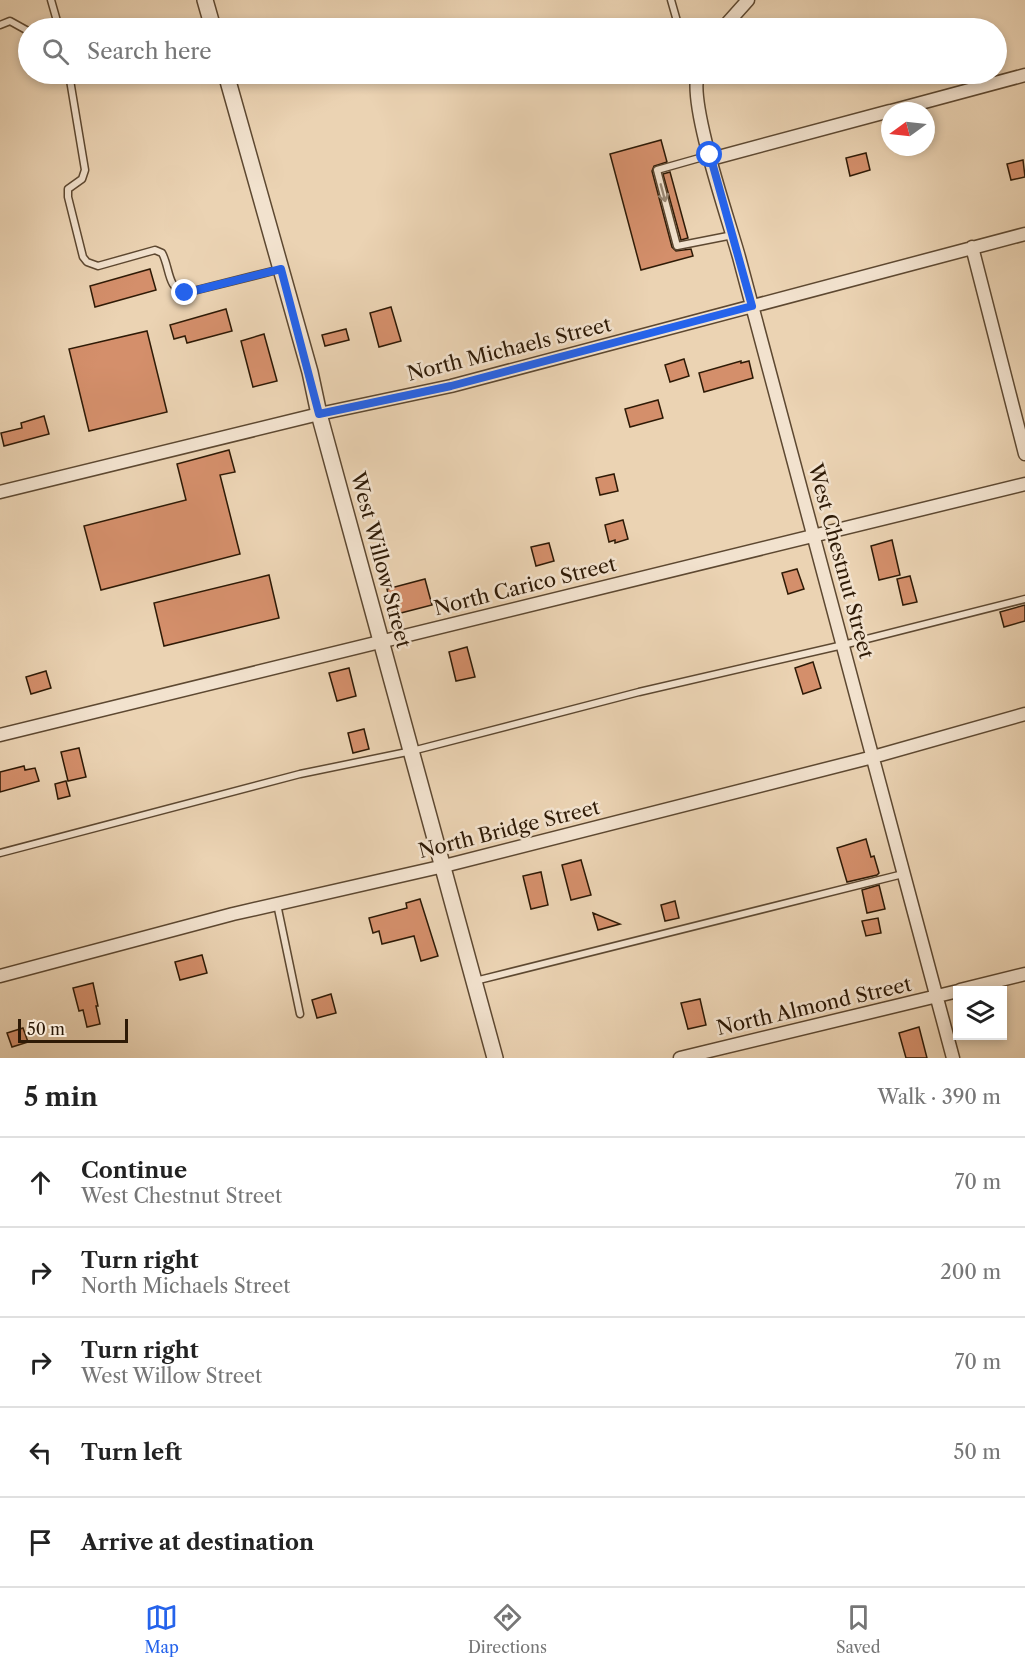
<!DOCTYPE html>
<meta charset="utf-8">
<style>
:root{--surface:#fff;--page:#f2f2f2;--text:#222;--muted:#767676;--line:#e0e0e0;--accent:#2563eb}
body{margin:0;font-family:"Libre Caslon Text",serif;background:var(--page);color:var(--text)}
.controls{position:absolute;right:18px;bottom:18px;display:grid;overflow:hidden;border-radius:0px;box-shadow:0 3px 9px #0003}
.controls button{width:54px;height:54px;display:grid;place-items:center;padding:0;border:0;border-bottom:2px solid var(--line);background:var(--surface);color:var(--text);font:30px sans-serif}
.compass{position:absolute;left:881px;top:102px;width:54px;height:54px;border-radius:50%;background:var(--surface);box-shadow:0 3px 9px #0003;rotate:255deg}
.scale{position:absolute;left:18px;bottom:15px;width:110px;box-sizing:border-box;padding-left:6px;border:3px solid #2e1a06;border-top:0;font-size:16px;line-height:21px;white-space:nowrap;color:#2e1a06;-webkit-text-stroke:4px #f2e2ce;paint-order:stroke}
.stop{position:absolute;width:18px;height:18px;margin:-14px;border:4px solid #2563eb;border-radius:50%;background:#fff}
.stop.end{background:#2563eb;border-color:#fff;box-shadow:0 2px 6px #0008}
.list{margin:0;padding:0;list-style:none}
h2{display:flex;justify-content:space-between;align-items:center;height:78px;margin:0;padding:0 24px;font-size:26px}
h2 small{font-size:20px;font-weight:400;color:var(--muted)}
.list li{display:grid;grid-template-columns:39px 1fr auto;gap:18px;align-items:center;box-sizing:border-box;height:90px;padding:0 24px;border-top:2px solid var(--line)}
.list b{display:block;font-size:22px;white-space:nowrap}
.list p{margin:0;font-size:20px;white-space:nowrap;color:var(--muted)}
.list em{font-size:20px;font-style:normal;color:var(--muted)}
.icon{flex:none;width:33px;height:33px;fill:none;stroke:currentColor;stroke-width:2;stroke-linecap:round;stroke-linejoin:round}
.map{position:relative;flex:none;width:1025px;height:1058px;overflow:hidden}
.search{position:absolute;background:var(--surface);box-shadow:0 3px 9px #0003;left:18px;right:18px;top:18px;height:66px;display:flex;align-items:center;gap:15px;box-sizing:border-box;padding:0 21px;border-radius:33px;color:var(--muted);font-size:22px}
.sheet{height:528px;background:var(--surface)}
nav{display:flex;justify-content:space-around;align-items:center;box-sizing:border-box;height:84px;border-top:2px solid var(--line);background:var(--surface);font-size:16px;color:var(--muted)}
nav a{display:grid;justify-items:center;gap:3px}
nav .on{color:var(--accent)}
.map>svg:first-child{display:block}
.building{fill:#d48f6b;stroke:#2e1a06;stroke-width:1.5}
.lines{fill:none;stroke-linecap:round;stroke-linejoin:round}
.service-casing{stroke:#5d4831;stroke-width:9}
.minor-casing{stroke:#5d4831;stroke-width:15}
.tertiary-casing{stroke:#5d4831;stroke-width:18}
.service{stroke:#f2e2ce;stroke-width:6}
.minor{stroke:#f2e2ce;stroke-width:12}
.tertiary{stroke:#f2e2ce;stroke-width:15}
.oneway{stroke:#9a8874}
.route{stroke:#2563eb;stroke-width:8}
.labels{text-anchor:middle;stroke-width:5;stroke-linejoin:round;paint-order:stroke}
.street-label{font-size:20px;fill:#2e1a06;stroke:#f2e2ce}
</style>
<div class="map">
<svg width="1025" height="1058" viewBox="0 0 1025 1058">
<rect width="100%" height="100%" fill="#ebd3b3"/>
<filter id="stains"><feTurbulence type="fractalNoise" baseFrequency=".00333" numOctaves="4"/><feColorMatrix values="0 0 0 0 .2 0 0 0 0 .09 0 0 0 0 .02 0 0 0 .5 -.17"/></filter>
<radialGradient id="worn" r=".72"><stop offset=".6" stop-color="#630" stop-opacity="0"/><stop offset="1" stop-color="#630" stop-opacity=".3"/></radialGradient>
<path class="building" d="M661 140 667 162 654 166 652 171 672 247 676 251 691 249 693 256 641 270 610 154Z
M866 153 870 170 850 176 846 158Z
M1023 160 1025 177 1011 180 1007 164Z
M670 172 688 238 681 240 663 174Z
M150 269 156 290 95 307 90 286Z
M391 307 401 341 379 347 370 313Z
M226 309 232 331 187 343 185 336 174 339 170 325Z
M346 329 349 340 325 346 322 335Z
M147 331 167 412 89 431 69 349Z
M264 334 277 381 253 387 241 341Z
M684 359 689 376 670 382 665 365Z
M741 361V363L749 361 753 378 704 392 699 373Z
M658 400 663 418 630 427 625 409Z
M44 416 49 434 4 446 1 433 22 428 21 423Z
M229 450 235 472 220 475 240 554 101 590 84 526 186 500 177 464Z
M614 474 618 491 600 495 596 478Z
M623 520 628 539 615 543V540L609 542 605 525Z
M892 540 900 575 879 580 871 546Z
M549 543 554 561 536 566 531 547Z
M797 569 804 589 788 594 782 573Z
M269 575 279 618 164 646 154 603Z
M910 576 917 602 903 605 897 579Z
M425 579 432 605 393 615 387 589Z
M1025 605V621L1004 627 1000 612Z
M467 647 475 677 456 681 449 652Z
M813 662 821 688 803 694 795 668Z
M349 668 356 696 337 701 329 673Z
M46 671 51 688 31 694 26 677Z
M364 729 369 749 353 753 348 733Z
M79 748 86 777 68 781 61 752Z
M24 766 25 770 35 768 39 781 0 792V772Z
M66 781 70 796 58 799 55 784Z
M866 839 871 857 874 856 879 873 877 875 847 882 837 848Z
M581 860 591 895 571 900 562 865Z
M541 872 548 905 531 909 523 876Z
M879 885 885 909 867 913 862 890Z
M420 899 438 956 421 961 414 936 382 944 379 931 373 933 369 918 407 908 406 903Z
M675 901 679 918 665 921 661 905Z
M593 913 620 924 598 930Z
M878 918 881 933 866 936 862 921Z
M202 955 207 973 180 980 175 962Z
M93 983 98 1006H96L100 1024 87 1027 83 1010 79 1011 73 988Z
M331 994 336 1013 317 1018 312 1000Z
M700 999 706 1025 688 1029 681 1003Z
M919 1027 927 1058H906L899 1033Z
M23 1028 28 1042 12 1047 7 1033Z"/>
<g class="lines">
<defs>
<path id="service" d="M51 0 59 28
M671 0 679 28
M0 25 10 21 28 31
M69 74 85 170 82 179 68 189V197L83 257 87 262 98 266 155 250 162 253C170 267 167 289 185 293L281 269
M710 155 657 170 677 246 733 235
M0 853 300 774 412 751 639 692 843 645 1025 599
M277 904 300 1014
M475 981 903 874"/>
<path id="minor" d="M723 28 748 0
M698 74C688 103 729 221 739 257 812 523 881 791 953 1058
M891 111 1025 75
M711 159 890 111
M972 247 1025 454
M0 492 319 414 451 386 1025 234
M0 735 1025 484
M0 976 233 914 444 866 873 757 1025 714
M960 990 1025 974
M680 1058 958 991"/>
<path id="tertiary" d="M205 0 213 28
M226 74 310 372 319 414 495 1058"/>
</defs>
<use href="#service" class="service-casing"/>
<use href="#minor" class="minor-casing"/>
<use href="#tertiary" class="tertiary-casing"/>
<use href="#service" class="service"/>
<use href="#minor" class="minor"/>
<use href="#tertiary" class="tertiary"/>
</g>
<defs><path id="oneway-shaft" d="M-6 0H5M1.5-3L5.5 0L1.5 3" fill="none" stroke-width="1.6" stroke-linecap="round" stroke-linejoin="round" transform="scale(1.5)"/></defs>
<use class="oneway" href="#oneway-shaft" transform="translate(663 193) rotate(75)"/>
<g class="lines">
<path class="route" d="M185 293 281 269 319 414 451 386 752 306 710 155"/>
</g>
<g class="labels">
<g class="street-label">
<text transform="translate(509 349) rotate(-14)" y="7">North Michaels Street</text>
<text transform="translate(381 560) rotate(75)" y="7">West Willow Street</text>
<text transform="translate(841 561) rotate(75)" y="7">West Chestnut Street</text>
<text transform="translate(525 586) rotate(-14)" y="7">North Carico Street</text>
<text transform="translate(509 829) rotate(-14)" y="7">North Bridge Street</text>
<text transform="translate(814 1006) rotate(-13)" y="7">North Almond Street</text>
</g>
</g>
<rect width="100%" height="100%" filter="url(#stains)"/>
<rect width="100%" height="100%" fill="url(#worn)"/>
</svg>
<div class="controls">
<button><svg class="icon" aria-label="layers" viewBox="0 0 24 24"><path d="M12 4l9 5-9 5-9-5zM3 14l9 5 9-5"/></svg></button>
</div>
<svg class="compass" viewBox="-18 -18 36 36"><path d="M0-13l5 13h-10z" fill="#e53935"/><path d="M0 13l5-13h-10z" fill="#767676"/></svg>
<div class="scale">50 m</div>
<div class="stop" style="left:710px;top:155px"></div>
<div class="stop end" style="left:185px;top:293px"></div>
<div class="search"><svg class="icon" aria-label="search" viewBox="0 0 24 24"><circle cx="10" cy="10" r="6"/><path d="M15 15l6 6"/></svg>Search here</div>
</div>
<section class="sheet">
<h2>5 min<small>Walk · 390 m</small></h2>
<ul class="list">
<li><svg class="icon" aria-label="ahead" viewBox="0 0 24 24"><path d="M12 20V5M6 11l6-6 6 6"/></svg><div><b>Continue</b><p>West Chestnut Street</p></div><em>70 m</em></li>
<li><svg class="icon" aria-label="right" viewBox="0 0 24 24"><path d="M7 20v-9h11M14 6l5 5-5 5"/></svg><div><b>Turn right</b><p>North Michaels Street</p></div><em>200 m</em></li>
<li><svg class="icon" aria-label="right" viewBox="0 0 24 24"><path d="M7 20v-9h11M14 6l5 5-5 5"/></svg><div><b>Turn right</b><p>West Willow Street</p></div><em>70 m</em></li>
<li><svg class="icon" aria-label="left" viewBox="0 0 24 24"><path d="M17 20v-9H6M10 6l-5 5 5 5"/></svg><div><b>Turn left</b></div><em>50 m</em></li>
<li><svg class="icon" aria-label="arrive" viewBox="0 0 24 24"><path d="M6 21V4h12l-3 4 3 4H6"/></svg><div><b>Arrive at destination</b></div></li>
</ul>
</section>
<nav>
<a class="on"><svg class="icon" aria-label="map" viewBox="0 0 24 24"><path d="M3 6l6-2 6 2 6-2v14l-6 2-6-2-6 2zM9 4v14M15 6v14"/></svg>Map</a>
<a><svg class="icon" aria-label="directions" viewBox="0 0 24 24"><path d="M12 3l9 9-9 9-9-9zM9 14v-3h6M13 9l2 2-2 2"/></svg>Directions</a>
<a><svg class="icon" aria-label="saved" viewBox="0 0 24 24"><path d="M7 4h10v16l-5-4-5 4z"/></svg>Saved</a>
</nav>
